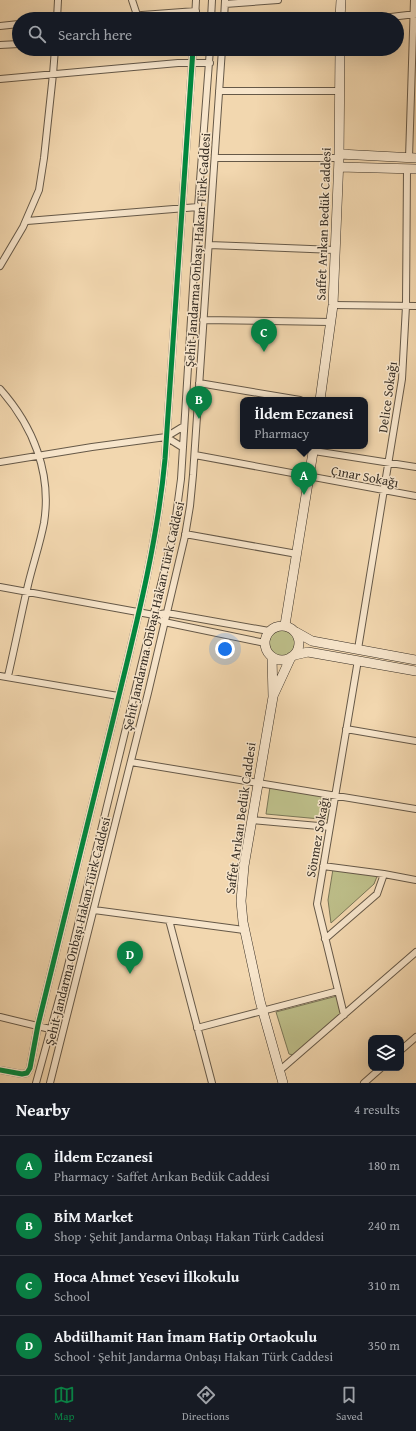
<!DOCTYPE html>
<meta charset="utf-8">
<style>
:root{--surface:#171b24;--page:#242831;--text:#f1f3f6;--muted:#9ea1a6;--line:#363941;--accent:#0b8043}
body{margin:0;font-family:"Gentium Book Plus",serif;background:var(--page);color:var(--text)}
.controls{position:absolute;right:12px;bottom:12px;display:grid;overflow:hidden;border-radius:8px;box-shadow:0 4px 16px #0002}
.controls button{width:36px;height:36px;display:grid;place-items:center;padding:0;border:0;border-bottom:1px solid var(--line);background:var(--surface);color:var(--text);font:20px sans-serif}
.you{position:absolute;left:225px;top:649px;width:14px;height:14px;margin:-10px;border:3px solid #fff;border-radius:50%;background:#1a73e8;box-shadow:0 0 0 6px #1a73e833}
.badge{display:grid;place-items:center;width:26px;height:26px;border-radius:50%;background:var(--accent);color:#fff;font-size:13px;font-weight:700}
.pin{position:absolute;translate:-50% -33px;filter:drop-shadow(0 1px 2px #0008)}
.pin::after{content:'';position:absolute;top:21px;width:14px;height:12px;background:inherit;clip-path:polygon(0 0,100% 0,50% 100%)}
.popup{position:absolute;left:240px;top:397px;width:128px;height:52px;box-sizing:border-box;display:grid;place-content:center;border-radius:8px;background:var(--surface);filter:drop-shadow(0 1px 3px #0005);font-size:13px;white-space:nowrap;color:var(--muted)}
.popup b{font-size:15px;color:var(--text)}
.popup::after{content:'';position:absolute;left:50%;top:100%;margin-left:-8px;border:8px solid transparent;border-top-color:var(--surface)}
.list{margin:0;padding:0;list-style:none}
h2{display:flex;justify-content:space-between;align-items:center;height:52px;margin:0;padding:0 16px;font-size:17px}
h2 small{font-size:13px;font-weight:400;color:var(--muted)}
.list li{display:grid;grid-template-columns:26px 1fr auto;gap:12px;align-items:center;box-sizing:border-box;height:60px;padding:0 16px;border-top:1px solid var(--line)}
.list b{display:block;font-size:15px;white-space:nowrap}
.list p{margin:0;font-size:13px;white-space:nowrap;color:var(--muted)}
.list em{font-size:13px;font-style:normal;color:var(--muted)}
.icon{flex:none;width:22px;height:22px;fill:none;stroke:currentColor;stroke-width:2;stroke-linecap:round;stroke-linejoin:round}
.map{position:relative;flex:none;width:416px;height:1083px;overflow:hidden}
.search{position:absolute;background:var(--surface);box-shadow:0 4px 16px #0002;left:12px;right:12px;top:12px;height:44px;display:flex;align-items:center;gap:10px;box-sizing:border-box;padding:0 14px;border-radius:22px;color:var(--muted);font-size:15px}
.sheet{height:292px;background:var(--surface)}
nav{display:flex;justify-content:space-around;align-items:center;box-sizing:border-box;height:56px;border-top:1px solid var(--line);background:var(--surface);font-size:11px;color:var(--muted)}
nav a{display:grid;justify-items:center;gap:2px}
nav .on{color:var(--accent)}
.map>svg:first-child{display:block}
.green{fill:#bdbe89;stroke:#7a7657}
.lines{fill:none;stroke-linecap:round;stroke-linejoin:round}
.street-casing{stroke:#665948;stroke-width:8}
.secondary-casing{stroke:#382f25;stroke-width:10}
.street{stroke:#f7e5cb;stroke-width:6}
.secondary{stroke:#f7e5cb;stroke-width:9}
.cycleway-casing{stroke:#f7e5cb;stroke-width:8}
.cycleway{stroke:#00873e;stroke-width:5}
.labels{text-anchor:middle;stroke-width:3;stroke-linejoin:round;paint-order:stroke}
.street-label{font-size:13px;fill:#382f25;stroke:#f7e5cb}
</style>
<div class="map">
<svg width="416" height="1083" viewBox="0 0 416 1083">
<rect width="100%" height="100%" fill="#f2d7af"/>
<filter id="stains"><feTurbulence type="fractalNoise" baseFrequency=".005" numOctaves="4"/><feColorMatrix values="0 0 0 0 .2 0 0 0 0 .09 0 0 0 0 .02 0 0 0 .5 -.17"/></filter>
<radialGradient id="worn" r=".72"><stop offset=".6" stop-color="#630" stop-opacity="0"/><stop offset="1" stop-color="#630" stop-opacity=".3"/></radialGradient>
<path class="green" d="M269 643a13 13 0 1 1 26 0a13 13 0 1 1-26 0Z
M270 787 335 797 331 820 266 814Z
M333 869 378 874 374 884 331 923 328 900Z
M337 996 342 1013 293 1055 289 1054 276 1012Z"/>
<g class="lines">
<defs>
<path id="street" d="M132 0 137 15
M225 4 278 0
M57 19 58 0
M88 19 196 11
M195 19 196 0
M211 19 212 0
M224 19 225 1
M374 19 416 14
M0 26 19 24
M0 45 19 44
M0 79 178 63H210
M219 91H340
M215 158H339
M409 158 414 0
M27 221 198 207
M209 245 335 250
M0 266 23 227 39 190 44 158 53 74 55 49
M333 305 416 306
M203 320 331 322
M199 383 300 400
M0 389C33 426 52 473 44 523 40 544 33 564 28 585 21 615 15 646 8 676
M166 437 182 447
M314 451 416 467
M195 455 416 496
M0 462 92 447 166 437 184 426
M185 534 297 554
M0 587 154 615 167 613 269 631
M154 615 164 622 265 643
M358 649 402 379 406 306 407 169
M0 676 118 696
M346 729 416 741
M131 762 416 809
M252 820 330 827
M323 866 384 874 416 880
M94 910 244 930
M169 920 212 1083
M325 939 377 894 384 874
M344 1015 317 904 358 660
M0 1017 50 1029
M197 1028 338 991
M401 1050 416 1037
M0 1070 22 1074 27 1073 30 1068 38 1025C63 923 88 822 113 720 134 633 157 547 165 459L193 49
M279 1071 416 952
M36 1083 67 970 174 531 181 479 198 207 210 49
M50 1083 148 693 185 536 190 506 193 475 222 49
M364 1083 381 1068"/>
<path id="secondary" d="M340 19 341 0
M339 154 416 158
M339 167 416 169
M320 400 333 305 339 158 340 49
M285 625 314 446
M265 643a17 17 0 1 1 34 0a17 17 0 1 1-34 0Z
M296 632 312 641 416 660
M295 655 308 652 416 671
M272 657 273 697 244 866 241 901 243 922 260 1001 283 1083
M273 696 291 657"/>
</defs>
<use href="#street" class="street-casing"/>
<use href="#secondary" class="secondary-casing"/>
<use href="#street" class="street"/>
<use href="#secondary" class="secondary"/>
<defs>
<path id="cycleway" d="M0 1070 22 1074 27 1073 30 1068 38 1025C63 923 88 822 113 720 134 633 157 547 165 459L193 49"/>
</defs>
<use href="#cycleway" class="cycleway-casing"/>
<use href="#cycleway" class="cycleway"/>
</g>
<g class="labels">
<g class="street-label">
<text transform="translate(323 224) rotate(-88)" y="5">Saffet Arıkan Bedük Caddesi</text>
<text transform="translate(197 250) rotate(-86)" y="5">Şehit Jandarma Onbaşı Hakan Türk Caddesi</text>
<text transform="translate(387 397) rotate(-82)" y="5">Delice Sokağı</text>
<text transform="translate(365 476) rotate(11)" y="5">Çınar Sokağı</text>
<text transform="translate(153 616) rotate(-77)" y="5">Şehit Jandarma Onbaşı Hakan Türk Caddesi</text>
<text transform="translate(240 818) rotate(-82)" y="5">Saffet Arıkan Bedük Caddesi</text>
<text transform="translate(317 837) rotate(-80)" y="5">Sönmez Sokağı</text>
<text transform="translate(77 931) rotate(-76)" y="5">Şehit Jandarma Onbaşı Hakan Türk Caddesi</text>
</g>
</g>
<rect width="100%" height="100%" filter="url(#stains)"/>
<rect width="100%" height="100%" fill="url(#worn)"/>
</svg>
<div class="controls">
<button><svg class="icon" aria-label="layers" viewBox="0 0 24 24"><path d="M12 4l9 5-9 5-9-5zM3 14l9 5 9-5"/></svg></button>
</div>
<div class="you"></div>
<div class="pin badge" style="left:304px;top:495px">A</div>
<div class="popup"><b>İldem Eczanesi</b>Pharmacy</div>
<div class="pin badge" style="left:199px;top:419px">B</div>
<div class="pin badge" style="left:264px;top:352px">C</div>
<div class="pin badge" style="left:130px;top:974px">D</div>
<div class="search"><svg class="icon" aria-label="search" viewBox="0 0 24 24"><circle cx="10" cy="10" r="6"/><path d="M15 15l6 6"/></svg>Search here</div>
</div>
<section class="sheet">
<h2>Nearby<small>4 results</small></h2>
<ul class="list">
<li><span class="badge">A</span><div><b>İldem Eczanesi</b><p>Pharmacy · Saffet Arıkan Bedük Caddesi</p></div><em>180 m</em></li>
<li><span class="badge">B</span><div><b>BİM Market</b><p>Shop · Şehit Jandarma Onbaşı Hakan Türk Caddesi</p></div><em>240 m</em></li>
<li><span class="badge">C</span><div><b>Hoca Ahmet Yesevi İlkokulu</b><p>School</p></div><em>310 m</em></li>
<li><span class="badge">D</span><div><b>Abdülhamit Han İmam Hatip Ortaokulu</b><p>School · Şehit Jandarma Onbaşı Hakan Türk Caddesi</p></div><em>350 m</em></li>
</ul>
</section>
<nav>
<a class="on"><svg class="icon" aria-label="map" viewBox="0 0 24 24"><path d="M3 6l6-2 6 2 6-2v14l-6 2-6-2-6 2zM9 4v14M15 6v14"/></svg>Map</a>
<a><svg class="icon" aria-label="directions" viewBox="0 0 24 24"><path d="M12 3l9 9-9 9-9-9zM9 14v-3h6M13 9l2 2-2 2"/></svg>Directions</a>
<a><svg class="icon" aria-label="saved" viewBox="0 0 24 24"><path d="M7 4h10v16l-5-4-5 4z"/></svg>Saved</a>
</nav>
